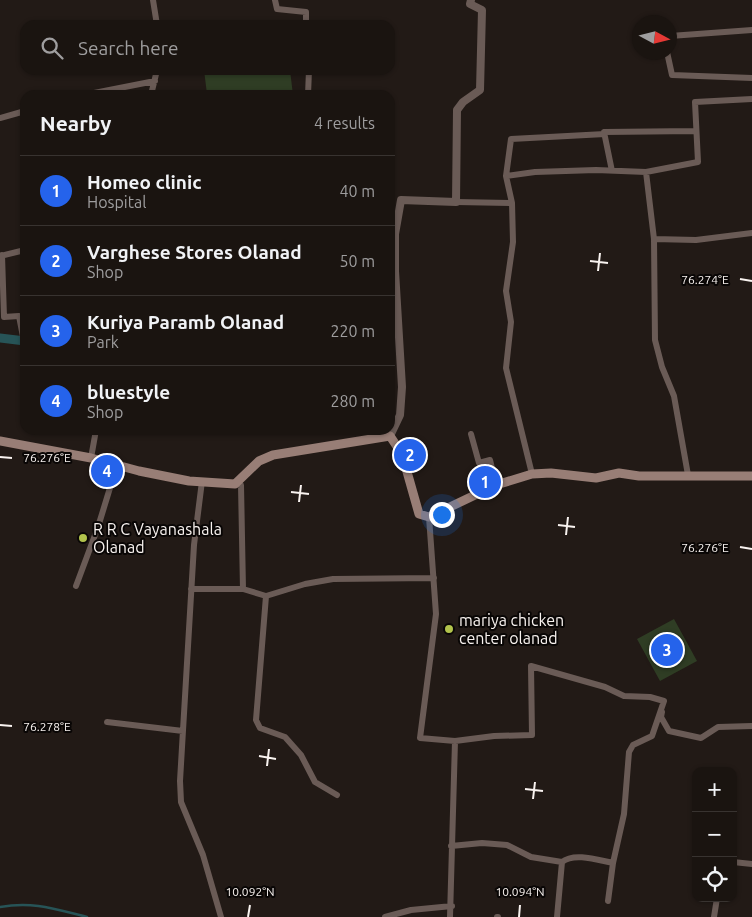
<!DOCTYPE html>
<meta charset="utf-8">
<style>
:root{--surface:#1a1410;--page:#27211e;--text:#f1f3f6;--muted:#9f9e9f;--line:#383330;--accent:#2563eb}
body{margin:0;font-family:Ubuntu,sans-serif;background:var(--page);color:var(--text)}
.controls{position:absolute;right:15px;bottom:15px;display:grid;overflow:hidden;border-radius:10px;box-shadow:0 1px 4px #0004}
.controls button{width:45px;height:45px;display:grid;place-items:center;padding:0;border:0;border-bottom:1px solid var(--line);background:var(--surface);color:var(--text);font:25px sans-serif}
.compass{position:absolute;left:632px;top:15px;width:45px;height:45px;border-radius:50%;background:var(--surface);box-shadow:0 1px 4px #0004;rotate:97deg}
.you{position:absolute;left:441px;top:514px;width:18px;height:18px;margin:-12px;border:4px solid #fff;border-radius:50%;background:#1a73e8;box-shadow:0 0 0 8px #1a73e833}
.badge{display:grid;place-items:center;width:32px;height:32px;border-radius:50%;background:var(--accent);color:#fff;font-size:16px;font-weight:700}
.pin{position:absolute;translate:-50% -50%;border:2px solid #fff;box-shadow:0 1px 5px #0006}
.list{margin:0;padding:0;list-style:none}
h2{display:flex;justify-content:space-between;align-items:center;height:65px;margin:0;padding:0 20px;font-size:21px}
h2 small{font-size:16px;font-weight:400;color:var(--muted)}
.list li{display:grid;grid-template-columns:32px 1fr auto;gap:15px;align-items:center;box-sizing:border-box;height:70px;padding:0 20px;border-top:1px solid var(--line)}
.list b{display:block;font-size:19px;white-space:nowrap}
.list p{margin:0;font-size:16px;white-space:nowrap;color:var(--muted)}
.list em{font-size:16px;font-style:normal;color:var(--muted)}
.icon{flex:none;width:28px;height:28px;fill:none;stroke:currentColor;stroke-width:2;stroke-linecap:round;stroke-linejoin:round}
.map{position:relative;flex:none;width:752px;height:917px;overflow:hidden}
.search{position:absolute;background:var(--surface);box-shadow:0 1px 4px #0004;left:20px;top:20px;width:375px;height:55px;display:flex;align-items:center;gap:12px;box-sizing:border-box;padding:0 18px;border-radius:15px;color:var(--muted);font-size:19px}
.panel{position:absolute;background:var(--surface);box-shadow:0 1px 4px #0004;left:20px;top:90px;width:375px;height:345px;border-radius:15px}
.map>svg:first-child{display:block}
.green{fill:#2f3d24}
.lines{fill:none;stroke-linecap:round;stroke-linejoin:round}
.stream{stroke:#275457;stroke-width:2.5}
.canal{stroke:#275457;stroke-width:9}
.minor{stroke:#6a5b56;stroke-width:6}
.tertiary{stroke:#6a5b56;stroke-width:8}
.secondary{stroke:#987e76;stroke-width:9}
.ticks{fill:none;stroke:#f9f3f0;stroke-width:2}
.poi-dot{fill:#b2c34c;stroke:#090605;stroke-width:2}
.labels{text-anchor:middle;stroke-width:4;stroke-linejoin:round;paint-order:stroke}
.poi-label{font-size:16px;fill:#f9f3f0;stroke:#090605;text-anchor:start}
.ticks-label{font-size:12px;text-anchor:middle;fill:#f9f3f0;stroke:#090605;stroke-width:4;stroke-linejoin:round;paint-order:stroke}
</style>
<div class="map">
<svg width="752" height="917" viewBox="0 0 752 917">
<rect width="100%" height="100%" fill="#221a16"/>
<path class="green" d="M204 70H290L293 95H205L207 94Z
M674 619 697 661 660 681 637 639Z"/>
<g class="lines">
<path class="stream" d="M0 907C33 901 55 909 87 917"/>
<path class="canal" d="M0 338 25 341"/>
<path class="minor" d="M153 0 157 25
M275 0 277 9 306 12V25
M670 36 752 30
M667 52 672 75 752 78
M84 95 155 81
M151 95 157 70
M308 95 309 70
M0 118 25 111
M612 171 604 132 695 131
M646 172 654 239
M506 176 511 139 605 134
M456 202 512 203 506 176 535 172 596 170 646 172 698 162 695 102 752 99
M512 203 513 242 506 291 511 322 506 368 532 474
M2 255 4 317 19 316 23 337H25
M0 256 25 250
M471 434 479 463 490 460 496 485
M91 458 96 430
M688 475 674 396 662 367 655 340 654 239 696 240 752 233
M202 481 194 545 180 781 181 802 203 855 221 917
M235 484 241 485 243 589
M429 517 436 614 420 738 455 741 450 917
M76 586 98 527 117 465
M191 589H243L266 596 305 584 333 579 434 578
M266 596 256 720 260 728 285 737 301 755 315 782 337 795
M662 712 661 717 669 731 701 738 718 727 752 726
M107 722 183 731
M455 741 494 736 532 735 531 666 605 687 624 696 650 697 664 701
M451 846 482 843 507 845 531 857 562 862
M733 862 752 864
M608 901 613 863
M385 917 411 910 452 906
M497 917H498
M557 917 562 862C574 852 598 860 613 863L624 814 629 752 633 745 652 736 664 701
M714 917 717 898"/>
<path class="tertiary" d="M390 436 400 415 402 387 395 271V234L401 200 456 202 457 110 463 102 480 90 482 10 470 4 471 0"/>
<path class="secondary" d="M0 441 91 458 139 471 189 481 235 484 259 461 273 455 390 436 402 454 419 514 429 517 496 485 532 474 551 473 596 478 619 473 639 476H752"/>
</g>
<path class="ticks" d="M590 261 608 263M598 271 600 253M740 279 752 281M0 457 12 458M291 492 309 494M299 502 301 485M558 525 575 527M566 535 568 517M740 547 752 549M0 725 12 726M259 756 276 759M267 766 269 749M525 789 543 791M533 799 535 782M248 917 250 905M519 917 520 905"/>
<g class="poi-dot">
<circle cx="83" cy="538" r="5"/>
<circle cx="449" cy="629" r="5"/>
</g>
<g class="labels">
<g class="poi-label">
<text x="93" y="535">R R C Vayanashala<tspan x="93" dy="18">Olanad</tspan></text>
<text x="459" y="626">mariya chicken<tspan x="459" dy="18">center olanad</tspan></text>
</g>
</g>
<g class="ticks-label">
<text x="705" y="284">76.274°E</text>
<text x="47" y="462">76.276°E</text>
<text x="705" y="552">76.276°E</text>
<text x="47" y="731">76.278°E</text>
<text x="250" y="896">10.092°N</text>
<text x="520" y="896">10.094°N</text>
</g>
</svg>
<div class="controls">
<button>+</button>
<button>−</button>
<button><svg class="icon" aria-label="locate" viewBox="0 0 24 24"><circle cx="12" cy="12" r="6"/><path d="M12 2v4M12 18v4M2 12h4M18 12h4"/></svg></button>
</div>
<svg class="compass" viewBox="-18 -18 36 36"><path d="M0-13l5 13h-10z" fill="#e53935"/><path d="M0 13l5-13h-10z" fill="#9f9e9f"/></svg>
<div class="you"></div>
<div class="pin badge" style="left:485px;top:482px">1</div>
<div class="pin badge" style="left:410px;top:455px">2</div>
<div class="pin badge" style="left:667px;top:650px">3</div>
<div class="pin badge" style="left:107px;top:471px">4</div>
<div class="search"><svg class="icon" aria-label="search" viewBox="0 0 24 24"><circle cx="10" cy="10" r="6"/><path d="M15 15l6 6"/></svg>Search here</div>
<section class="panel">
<h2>Nearby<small>4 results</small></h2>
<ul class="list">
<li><span class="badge">1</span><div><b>Homeo clinic</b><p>Hospital</p></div><em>40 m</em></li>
<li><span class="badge">2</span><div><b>Varghese Stores Olanad</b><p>Shop</p></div><em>50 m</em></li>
<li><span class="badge">3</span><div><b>Kuriya Paramb Olanad</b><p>Park</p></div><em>220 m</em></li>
<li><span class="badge">4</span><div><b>bluestyle</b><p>Shop</p></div><em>280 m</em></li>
</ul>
</section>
</div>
